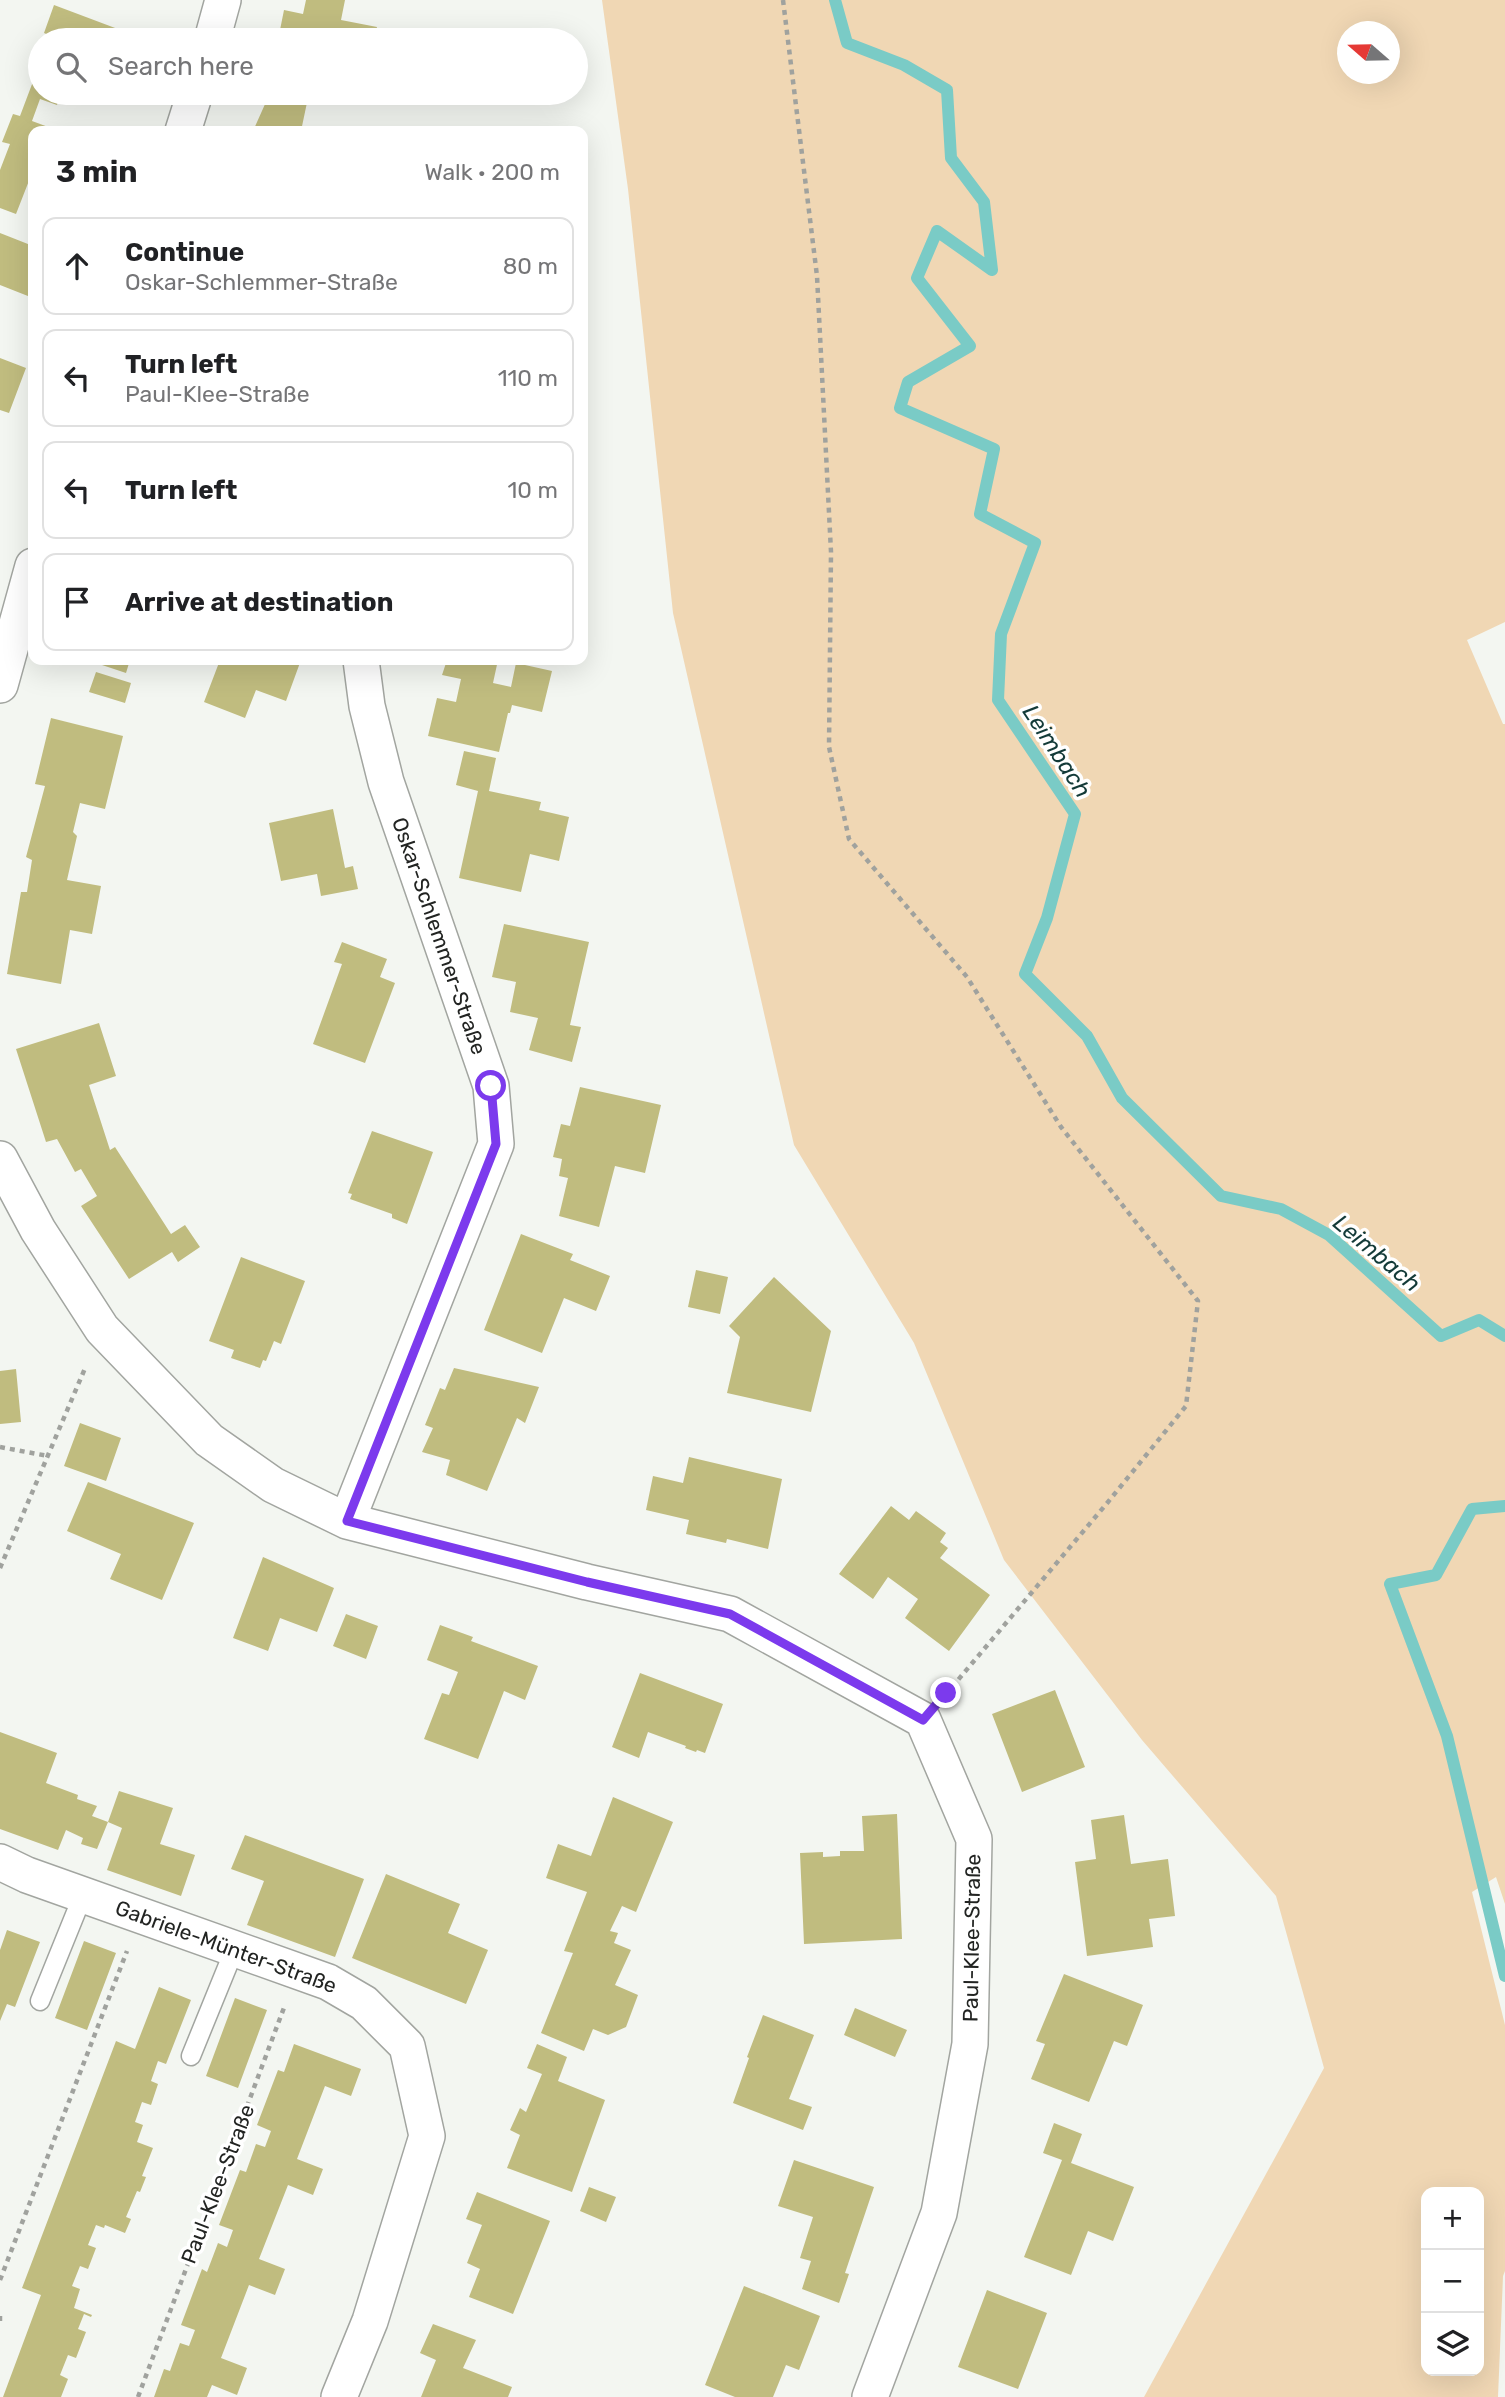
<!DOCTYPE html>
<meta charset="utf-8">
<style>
:root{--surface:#fff;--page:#f6f6f6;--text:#202124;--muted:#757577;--line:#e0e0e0}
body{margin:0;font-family:Rubik,sans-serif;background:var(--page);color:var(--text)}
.controls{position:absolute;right:21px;bottom:21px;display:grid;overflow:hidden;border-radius:14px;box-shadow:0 7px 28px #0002}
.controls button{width:63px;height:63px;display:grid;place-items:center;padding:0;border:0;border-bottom:2px solid var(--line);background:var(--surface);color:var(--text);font:35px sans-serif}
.compass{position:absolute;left:1337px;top:21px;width:63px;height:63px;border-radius:50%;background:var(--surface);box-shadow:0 7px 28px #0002;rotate:290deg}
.stop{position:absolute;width:21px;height:21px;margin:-16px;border:5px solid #7c3aed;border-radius:50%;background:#fff}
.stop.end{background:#7c3aed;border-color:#fff;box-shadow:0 2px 7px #0008}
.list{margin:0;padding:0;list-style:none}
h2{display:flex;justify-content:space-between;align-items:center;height:91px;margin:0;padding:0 28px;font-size:30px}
h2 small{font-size:23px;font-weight:400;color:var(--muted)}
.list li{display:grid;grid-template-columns:46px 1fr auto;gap:21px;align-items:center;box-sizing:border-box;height:98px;margin:0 14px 14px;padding:0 14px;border:2px solid var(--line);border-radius:14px}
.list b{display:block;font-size:26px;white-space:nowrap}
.list p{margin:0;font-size:23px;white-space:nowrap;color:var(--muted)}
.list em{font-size:23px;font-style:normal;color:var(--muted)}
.icon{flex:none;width:38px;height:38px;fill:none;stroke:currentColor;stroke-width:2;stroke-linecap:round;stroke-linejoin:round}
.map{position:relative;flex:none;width:1505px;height:2397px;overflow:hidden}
.search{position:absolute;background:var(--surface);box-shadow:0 7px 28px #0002;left:28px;top:28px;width:560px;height:77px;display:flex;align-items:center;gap:18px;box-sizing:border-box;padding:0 24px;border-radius:38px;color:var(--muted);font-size:26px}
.panel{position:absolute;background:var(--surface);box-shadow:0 7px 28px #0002;left:28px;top:126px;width:560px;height:539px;border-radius:14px}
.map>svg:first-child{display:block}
.green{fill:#f0d7b4;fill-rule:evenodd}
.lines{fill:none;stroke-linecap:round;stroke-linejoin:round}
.stream{stroke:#7acbc6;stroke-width:12}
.building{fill:#c0bc7f}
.lane-casing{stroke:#a2a5a0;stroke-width:21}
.street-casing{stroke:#a2a5a0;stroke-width:38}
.path{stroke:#a0a29e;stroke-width:4.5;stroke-dasharray:5 5;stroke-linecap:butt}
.lane{stroke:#fff;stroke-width:18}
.street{stroke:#fff;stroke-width:35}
.route{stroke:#7c3aed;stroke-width:9}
.labels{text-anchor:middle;stroke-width:7;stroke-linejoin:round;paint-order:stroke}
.street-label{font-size:21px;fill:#222422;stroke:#fff}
.water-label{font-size:23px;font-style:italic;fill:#133a38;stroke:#fff}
</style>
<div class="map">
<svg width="1505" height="2397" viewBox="0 0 1505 2397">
<rect width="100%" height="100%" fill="#f3f6f1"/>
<path class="green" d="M602 0H1505V622L1467 640 1503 724H1505V1904L1496 1877 1472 1892 1505 2025V2271L1503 2276 1498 2397H1144L1324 2068 1276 1896 1142 1740 1004 1560 914 1343 794 1145 673 613 628 189ZM1348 32H1390V74H1348ZM1426 2192H1479V2371H1426Z"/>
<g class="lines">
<path class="stream" d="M835 0 847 43 904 65 947 90 951 158 984 202 992 270 937 231 917 278 970 346 908 382 900 408 994 449 980 514 1035 543 1001 634 998 700 1075 814 1047 918 1025 974 1087 1036 1122 1098 1221 1196 1281 1209 1329 1235 1441 1336 1479 1320 1505 1336
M1505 1506 1472 1509 1436 1575 1390 1584 1447 1736 1505 1976"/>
</g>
<path class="building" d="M306 0H345L341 20 377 27 374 40H278L284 10 303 14Z
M54 5 147 40H49L51 36 44 33Z
M40 63V93H61L57 105 40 99 32 121 59 131H33V173H32L16 214 0 208V170L10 144 2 142 13 114 20 116Z
M270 93H309L301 131H253Z
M0 233 33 246V298L0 285Z
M0 358 26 368 9 413 0 410Z
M87 660H130L126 673Z
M220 660H301L286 701 256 690 245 718 204 702Z
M447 660H498L493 683 511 687 516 663 552 671 542 712 512 705 510 713H508L499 752 428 736 437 698 456 702 461 679 442 675Z
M96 672 131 683 125 703 89 692Z
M51 718 123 736 105 809 80 803 73 832 77 836 67 880 101 886 92 934 70 930 61 984 7 974 21 892H27L32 860 26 857 45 786 35 784Z
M464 751 496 758 489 791 541 802 539 810 569 817 559 861 530 854 521 892 459 878 478 791 456 785Z
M333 809 345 868 353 866 358 889 321 896 317 874 281 881 269 823Z
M504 924 589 942 570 1025 581 1027 572 1062 529 1050 538 1018 510 1012 516 982 492 977Z
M342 942 387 959 380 977 395 983 365 1063 313 1044 342 964 334 962Z
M99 1023 116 1076 89 1085 110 1150 115 1147 171 1234 185 1225 200 1247 178 1262 172 1252 129 1279 81 1206 97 1196 81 1169 75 1172 57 1139 46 1142 16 1049Z
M580 1087 661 1105 645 1173 615 1166 599 1227 559 1216 568 1178 559 1176 562 1159 553 1157 561 1124 570 1126Z
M372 1131 433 1152 407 1224 392 1218V1214L350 1199 352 1194 348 1193Z
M521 1234 573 1254 570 1260 610 1276 596 1311 564 1298 542 1353 484 1330Z
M241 1257 305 1281 281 1344 274 1341 266 1361 263 1360 260 1368 231 1358 234 1350 209 1341Z
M696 1270 728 1277 720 1314 688 1307Z
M774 1277 831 1331 811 1412 727 1393 740 1337 729 1326Z
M454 1368 539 1387 525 1423 517 1418 487 1491 446 1475 450 1460 422 1452 433 1428 425 1425 440 1388 445 1390Z
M16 1369 21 1422 0 1424V1371Z
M80 1423 121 1438 106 1481 64 1466Z
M689 1457 782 1479 768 1549 727 1539 726 1543 686 1534 689 1520 646 1510 653 1476 683 1483Z
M88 1482 194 1523 162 1600 110 1579 121 1554 67 1531Z
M891 1506 909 1520 916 1511 946 1533 940 1542 948 1548 940 1558 990 1595 949 1651 905 1618 918 1599 888 1577 873 1599 839 1574Z
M263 1557 334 1588 317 1632 280 1618 268 1651 233 1638Z
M346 1614 378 1626 366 1659 333 1646Z
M440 1625 473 1637 471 1641 538 1666 525 1700 504 1691 478 1759 424 1739 442 1693 449 1695 458 1672 427 1660Z
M640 1673 723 1704 705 1753 697 1750 696 1752 685 1748 686 1746 648 1732 639 1758 612 1747Z
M1055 1690 1085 1767 1022 1792 992 1714Z
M0 1732 57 1753 46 1783 78 1795 77 1799 97 1806 92 1816 108 1822 97 1849 81 1844 83 1838 66 1830 58 1850 0 1829Z
M119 1791 173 1808 160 1844 195 1855 181 1896 107 1870 122 1828 108 1822Z
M613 1797 673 1822 636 1912 622 1906 610 1931 618 1933 614 1943 631 1950 615 1985 638 1995 626 2027 608 2035 593 2029 584 2051 541 2033 573 1953 564 1951 587 1892 546 1878 558 1844 591 1856Z
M897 1814 902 1939 804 1944 800 1853 823 1852V1857L840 1856V1851H864L862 1816Z
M1124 1815 1131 1864 1168 1859 1175 1916 1149 1919 1153 1947 1087 1956 1075 1862 1096 1859 1091 1820Z
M245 1835 364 1879 335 1957 247 1925 264 1881 231 1869Z
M386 1874 460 1904 448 1933 488 1950 466 2004 352 1958Z
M7 1930 40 1942 15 2007 7 2004 0 2021V1950Z
M84 1941 116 1953 87 2030 55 2018Z
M1064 1974 1143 2005 1127 2046 1114 2041 1089 2102 1031 2079 1045 2044 1036 2041Z
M159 1987 191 2000 166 2064 158 2061 151 2081 158 2084 151 2105 142 2102 135 2122 143 2125 137 2142 153 2148 142 2176 146 2177 140 2192 137 2191 126 2217 131 2219 125 2233 105 2225 104 2228 96 2225 88 2245 96 2248 88 2269 80 2266 72 2286 80 2289 74 2308 92 2315 91 2317 84 2314 78 2329 86 2332 76 2358 68 2355 60 2375 68 2379 61 2397H3L41 2295 22 2288 116 2041 135 2049Z
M235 1998 267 2010 238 2088 206 2076Z
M855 2008 907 2030 895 2057 844 2035Z
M763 2015 814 2035 789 2099 812 2107 803 2130 733 2103 749 2058 747 2057Z
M294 2044 361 2069 351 2096 325 2086 297 2159 323 2169 313 2195 288 2185 259 2259 285 2269 275 2295 249 2285 221 2358 247 2368 237 2395 212 2385 207 2397H154L164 2369 170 2371 180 2343 189 2346 195 2330 181 2325 202 2269 207 2272 218 2243 227 2247 233 2230 219 2225 240 2170 246 2172 256 2144 265 2147 271 2131 257 2125 278 2070 284 2072Z
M537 2044 567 2057 558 2081 605 2100 572 2192 507 2168 520 2135 510 2130 520 2108 526 2112 542 2074 527 2068Z
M1054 2123 1082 2134 1071 2163 1134 2187 1113 2241 1088 2231 1071 2275 1024 2257 1062 2160 1043 2153Z
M794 2160 874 2187 845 2273 849 2274 839 2303 802 2289 811 2261 800 2258 813 2217 778 2206Z
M589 2187 616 2197 606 2222 580 2211Z
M477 2192 550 2221 513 2314 469 2297 480 2269 467 2263 482 2225 466 2219Z
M744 2286 820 2316 799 2370 786 2365 773 2397H735L705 2385Z
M987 2290 1047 2313 1018 2389 958 2367Z
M433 2324 476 2340 463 2368 512 2387 508 2397H421L436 2360 420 2353Z"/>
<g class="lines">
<defs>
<path id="lane" d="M40 2001 83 1895
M191 2056 235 1948"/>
<path id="street" d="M212 40 223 0
M183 131 195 93
M0 685 33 566
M0 1159 38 1230 102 1329 209 1440 273 1485 347 1521 587 1582 730 1614 923 1720 974 1839 970 2044 939 2213 870 2397
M347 1521 496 1144 491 1086 386 782 367 706 361 660
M0 1862 27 1875 328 1982 364 2003 407 2046 427 2136 370 2321 339 2397"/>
</defs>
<use href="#lane" class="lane-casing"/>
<use href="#street" class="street-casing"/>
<path class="path" d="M783 0 817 276 831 552 829 747 849 839 967 977 1061 1127 1198 1301 1186 1406 1108 1502 947 1693
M0 1447 48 1456
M0 1568 86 1366
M0 2280 127 1951
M0 2316V2326
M138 2397 285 2005"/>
<use href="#lane" class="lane"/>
<use href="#street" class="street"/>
</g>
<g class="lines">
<path class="route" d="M491 1086 496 1144 347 1521 587 1582 730 1614 923 1720 946 1693"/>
</g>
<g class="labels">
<g class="street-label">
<text transform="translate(439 936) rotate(71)" y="7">Oskar-Schlemmer-Straße</text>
<text transform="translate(972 1938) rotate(-89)" y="7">Paul-Klee-Straße</text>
<text transform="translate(226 1947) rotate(20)" y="7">Gabriele-Münter-Straße</text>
<text transform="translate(218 2184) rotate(-69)" y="7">Paul-Klee-Straße</text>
</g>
<g class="water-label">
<text transform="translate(1057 751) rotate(57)" y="8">Leimbach</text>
<text transform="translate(1377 1253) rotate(40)" y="8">Leimbach</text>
</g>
</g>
</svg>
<div class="controls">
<button>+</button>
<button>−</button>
<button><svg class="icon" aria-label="layers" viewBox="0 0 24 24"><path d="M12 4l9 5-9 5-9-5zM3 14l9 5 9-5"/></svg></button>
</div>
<svg class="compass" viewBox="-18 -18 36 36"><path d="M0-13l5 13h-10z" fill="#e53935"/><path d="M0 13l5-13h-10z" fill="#757577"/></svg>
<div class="stop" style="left:491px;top:1086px"></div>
<div class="stop end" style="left:946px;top:1693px"></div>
<div class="search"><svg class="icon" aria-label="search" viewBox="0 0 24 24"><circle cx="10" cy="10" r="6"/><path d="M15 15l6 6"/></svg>Search here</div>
<section class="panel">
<h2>3 min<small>Walk · 200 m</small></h2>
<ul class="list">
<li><svg class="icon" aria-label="ahead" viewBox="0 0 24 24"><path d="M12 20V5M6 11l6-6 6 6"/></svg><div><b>Continue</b><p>Oskar-Schlemmer-Straße</p></div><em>80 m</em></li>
<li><svg class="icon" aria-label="left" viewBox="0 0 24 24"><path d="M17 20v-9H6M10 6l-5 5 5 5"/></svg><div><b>Turn left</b><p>Paul-Klee-Straße</p></div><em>110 m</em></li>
<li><svg class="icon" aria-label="left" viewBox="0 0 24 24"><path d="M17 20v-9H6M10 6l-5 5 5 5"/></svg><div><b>Turn left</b></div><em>10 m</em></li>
<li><svg class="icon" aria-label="arrive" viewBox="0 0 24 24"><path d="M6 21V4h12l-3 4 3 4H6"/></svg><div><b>Arrive at destination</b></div></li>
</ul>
</section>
</div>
